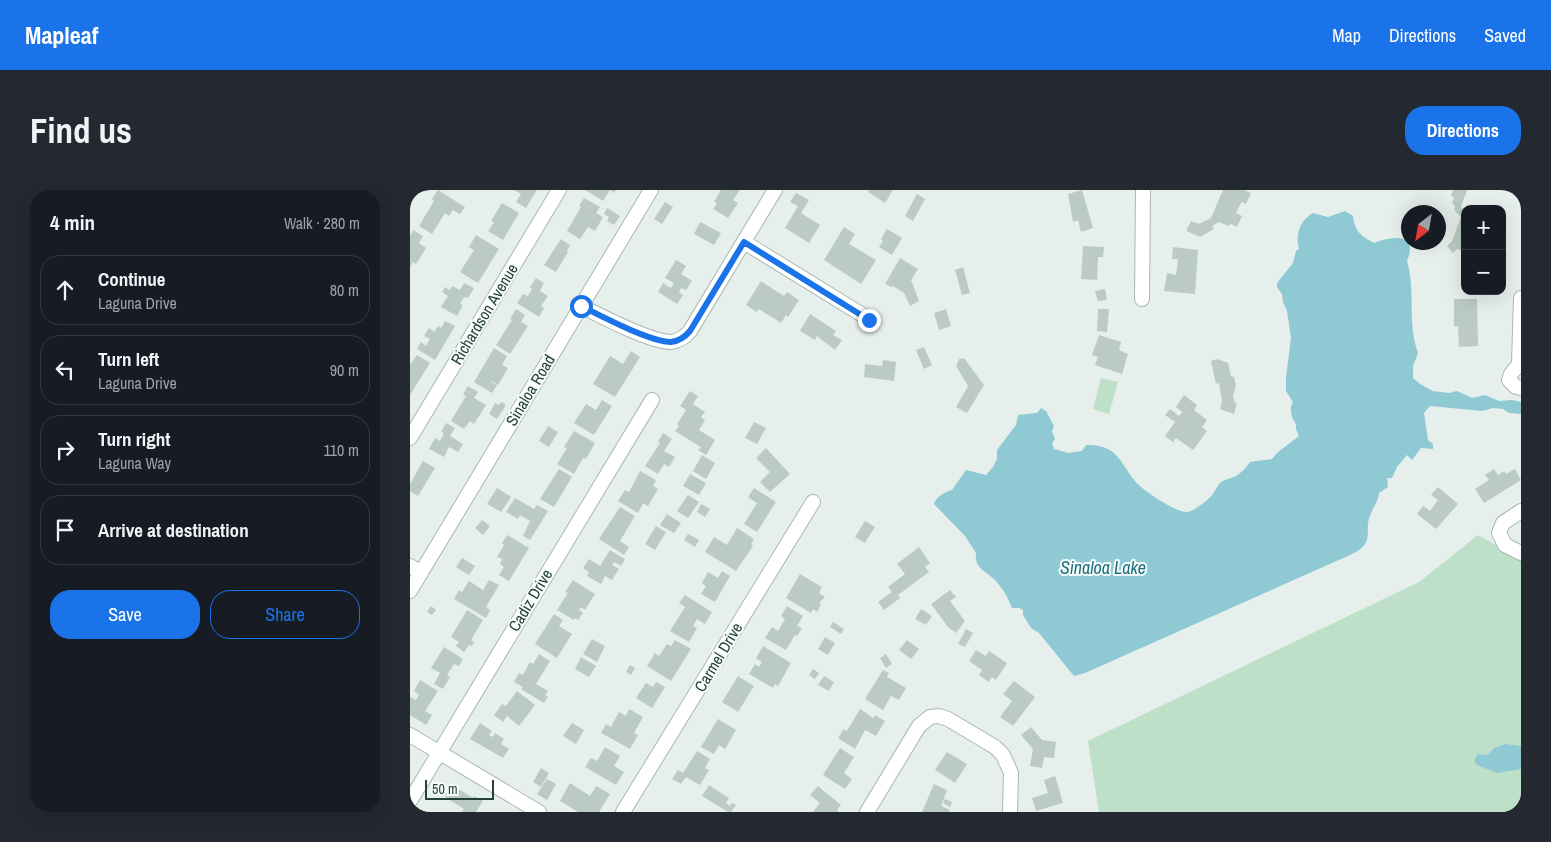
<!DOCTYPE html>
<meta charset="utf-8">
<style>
:root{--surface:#171b24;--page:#242831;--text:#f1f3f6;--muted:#9ea1a6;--line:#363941;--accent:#1a73e8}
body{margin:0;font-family:"Archivo Narrow",sans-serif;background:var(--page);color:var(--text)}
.controls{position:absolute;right:15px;top:15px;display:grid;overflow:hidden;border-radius:10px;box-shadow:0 5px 20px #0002}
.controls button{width:45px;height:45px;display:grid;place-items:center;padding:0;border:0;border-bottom:1px solid var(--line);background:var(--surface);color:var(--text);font:25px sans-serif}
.compass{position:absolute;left:991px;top:15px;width:45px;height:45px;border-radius:50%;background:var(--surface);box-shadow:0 5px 20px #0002;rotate:211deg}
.scale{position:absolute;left:15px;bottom:12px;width:69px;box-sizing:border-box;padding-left:5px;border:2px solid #24423a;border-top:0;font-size:14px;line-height:18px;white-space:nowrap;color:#24423a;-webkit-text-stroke:4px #f7fbf9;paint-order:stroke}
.stop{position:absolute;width:15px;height:15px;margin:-11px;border:4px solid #1a73e8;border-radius:50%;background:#fff}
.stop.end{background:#1a73e8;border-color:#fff;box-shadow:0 1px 5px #0008}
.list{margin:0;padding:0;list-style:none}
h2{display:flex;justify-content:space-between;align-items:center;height:65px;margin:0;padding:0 20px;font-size:21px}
h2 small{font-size:16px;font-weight:400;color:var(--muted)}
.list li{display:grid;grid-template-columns:32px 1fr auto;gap:15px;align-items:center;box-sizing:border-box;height:70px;margin:0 10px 10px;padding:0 10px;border:1px solid var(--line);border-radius:20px}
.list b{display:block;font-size:19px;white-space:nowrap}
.list p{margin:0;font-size:16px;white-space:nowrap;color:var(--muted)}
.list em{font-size:16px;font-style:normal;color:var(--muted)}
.actions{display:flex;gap:10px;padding:15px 20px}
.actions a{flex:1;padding:11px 0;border:1px solid var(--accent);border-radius:20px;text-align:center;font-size:18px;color:var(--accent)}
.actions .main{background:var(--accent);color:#fff}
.icon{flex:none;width:28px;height:28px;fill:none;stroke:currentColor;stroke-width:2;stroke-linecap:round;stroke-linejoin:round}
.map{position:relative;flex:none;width:1111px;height:622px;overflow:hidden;border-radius:20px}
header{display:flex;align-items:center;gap:30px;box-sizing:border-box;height:70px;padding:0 25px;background:var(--accent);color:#fff}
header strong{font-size:24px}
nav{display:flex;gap:28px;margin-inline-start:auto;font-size:18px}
.intro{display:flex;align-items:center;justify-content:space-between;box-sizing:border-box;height:120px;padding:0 30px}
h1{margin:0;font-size:35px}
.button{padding:12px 22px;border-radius:20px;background:var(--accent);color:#fff;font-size:18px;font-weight:700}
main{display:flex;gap:30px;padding:0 30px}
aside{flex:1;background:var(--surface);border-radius:20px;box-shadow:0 5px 20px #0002}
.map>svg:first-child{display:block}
.green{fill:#bfe0c8}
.water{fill:#8ec9d4}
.building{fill:#bbcac4}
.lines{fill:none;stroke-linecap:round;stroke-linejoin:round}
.minor-casing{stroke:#a8b8b2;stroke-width:16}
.minor{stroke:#fff;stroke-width:14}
.route{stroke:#1a73e8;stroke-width:6}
.labels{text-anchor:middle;stroke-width:4;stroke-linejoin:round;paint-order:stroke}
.street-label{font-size:16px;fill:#24423a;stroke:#f7fbf9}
.water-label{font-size:18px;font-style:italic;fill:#1c6f80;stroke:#f7fbf9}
</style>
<header>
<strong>Mapleaf</strong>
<nav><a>Map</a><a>Directions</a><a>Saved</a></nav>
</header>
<div class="intro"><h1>Find us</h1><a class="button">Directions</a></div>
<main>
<aside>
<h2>4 min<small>Walk · 280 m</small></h2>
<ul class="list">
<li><svg class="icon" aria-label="ahead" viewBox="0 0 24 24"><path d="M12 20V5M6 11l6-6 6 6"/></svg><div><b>Continue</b><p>Laguna Drive</p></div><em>80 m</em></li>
<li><svg class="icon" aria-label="left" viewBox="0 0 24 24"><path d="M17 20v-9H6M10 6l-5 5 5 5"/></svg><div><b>Turn left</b><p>Laguna Drive</p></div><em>90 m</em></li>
<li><svg class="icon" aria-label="right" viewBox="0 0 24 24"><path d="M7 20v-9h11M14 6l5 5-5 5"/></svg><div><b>Turn right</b><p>Laguna Way</p></div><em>110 m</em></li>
<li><svg class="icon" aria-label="arrive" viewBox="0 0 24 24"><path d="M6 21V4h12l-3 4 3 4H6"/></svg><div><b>Arrive at destination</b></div></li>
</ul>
<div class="actions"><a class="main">Save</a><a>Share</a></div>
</aside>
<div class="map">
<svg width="1111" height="622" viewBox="0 0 1111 622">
<rect width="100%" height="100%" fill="#e6efeb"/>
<path class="green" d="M691 188 708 192 699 224 683 219Z
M1068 345 1111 369V622H689L678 551 1009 392Z"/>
<path class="water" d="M935 21 943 26C945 42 950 45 964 53 981 46 1009 42 997 71 1006 101 997 133 1008 163L1003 176V188L1010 194 1023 201 1039 203 1047 201 1062 208 1075 205 1089 211 1102 210 1111 212V224L1099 223 1093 219 1083 218 1072 221 1020 216 1014 223 1018 250 1023 254V259L1011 258 1002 270 997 265 987 277 982 288H977L978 297 969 303C968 312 963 317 960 326 956 335 959 342 957 350 954 360 940 365 931 369L675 483 664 486 629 443 621 438 613 425V420L609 418H602C598 407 593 399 585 390 576 381 564 378 566 363L555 346 524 314C526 307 536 301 542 300L556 280 576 285 583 277 587 269V260L606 235 608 225 627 223 631 218 636 221 644 236 642 241 645 249 642 253 644 259 658 263 672 261 676 255C707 254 709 271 725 291 732 300 768 324 778 322 786 320 798 310 803 304 805 301 807 297 809 294 814 289 820 289 826 286 832 282 836 278 840 272L862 269 868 262 889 246 886 239V234C881 228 879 218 883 212L876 201V187L881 148 877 121 873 112 872 104 867 97V93L883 73 886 61 889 59C885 45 890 30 903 23L918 27Z
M1095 554 1111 556V579L1087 583 1067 575 1064 571 1068 564 1078 565 1084 558Z"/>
<path class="building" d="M28 0 55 17 50 24 43 20 39 26 35 23 22 44 9 36 24 11 22 9Z
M104 0H127L116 18 106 12 111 4Z
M175 0H206L204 3 200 0 193 11Z
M311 0H330L323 10 328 13 318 28 303 19 307 13 304 12Z
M459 0H483L475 13 458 2Z
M672 0 683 38 671 42 668 30 663 32 658 4Z
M813 0H834L841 3 836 14 832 12 831 13 826 23 832 26 827 37 821 34 818 36 809 32 802 36 804 39 790 47 776 41 781 31 789 34 801 28Z
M1043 0H1057L1051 17 1055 19V62L1047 59 1043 63 1037 56 1042 51 1051 27 1044 20 1045 16 1042 13 1044 8 1041 5Z
M386 3 399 10 391 23 410 35 399 53 375 38 388 16 380 12Z
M507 4 515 9 503 31 495 26Z
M174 8 190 17 186 23 193 27 185 41 178 37 170 49 157 41 171 17 169 16Z
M255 12 263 17 252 34 244 29Z
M92 13 109 23 93 50 78 41 84 32 81 31Z
M197 18 210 26 204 35 197 31 199 27 194 24Z
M290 32 311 43 304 55 284 44Z
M434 37 445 44 439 54 466 70 451 94 414 70Z
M477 39 492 48 482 65 469 57 473 51 471 49Z
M3 40 13 46 9 53 16 58 6 74 3 72 0 77V46Z
M66 45 89 59 68 93 50 82 64 60 59 57Z
M151 49 160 55 157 61 158 62 146 82 134 75Z
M673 56 694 57 693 67H688L687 90 671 89Z
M763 57 788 60 785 104 754 101 757 83 766 85 768 69H762Z
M490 68 508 79 501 90 509 111 500 116 494 103 483 96 482 97 475 94Z
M266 70 276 76 271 84 282 91 276 100 271 98 269 102 273 105 267 114 248 102 253 93 261 98 264 93 255 88Z
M553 77 560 103 552 105 545 80Z
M126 88 134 93 130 101 138 106 131 116 134 118 129 127 107 113 113 104 118 106 122 99 120 97Z
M351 91 374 106 377 102 389 110 378 127 376 125 371 133 349 119 347 122 336 115Z
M54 93 64 98 58 108 54 107 50 114 53 115 47 126 31 117 38 106 32 102 35 97 40 100 42 96 50 100Z
M695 99 697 110 688 111 685 101Z
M1044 109H1067L1068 156 1049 157 1048 136H1044Z
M106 119 115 125 111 132 118 136 100 164 86 155 102 130 100 129Z
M536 119 541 136 529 140 524 123Z
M688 119H699L697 142 687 141Z
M400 124 426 141 423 145 432 150 425 160 407 146 405 150 390 141Z
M35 131 45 136 25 170 7 159 11 152 16 156 20 149 14 146 19 138 24 142 28 136 31 138Z
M689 145 711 152 709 160 718 164 712 184 685 175 688 167 682 165Z
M514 157 522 175 514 179 506 160Z
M84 158 97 166 92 175 98 178 88 195 82 191 78 197 82 192 87 195 82 203 64 192Z
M221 161 230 167 205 207 183 194 200 166 213 174Z
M7 165 20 173 0 205V175Z
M554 168 574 195 557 223 546 217 558 196 546 176 549 169Z
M807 169 818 173 821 186 824 187 826 196 823 206 825 213H827L824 224 810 219 812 211 809 193 806 194 801 171Z
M473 170 486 172 484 191 454 187 455 174 472 176Z
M58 196 68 202 64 208 76 215 64 234 60 231 54 239 41 231 56 206 53 204Z
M280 201 288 206 283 214 295 222 291 227 295 230 289 240 305 250 296 265 288 260 291 257 265 241 269 236 267 234 276 220 270 216Z
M774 205 787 215 784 220 797 230 792 237 797 241 783 260 766 248 763 252 755 246 765 232 755 225 760 219 769 226 772 222 766 217Z
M192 210 202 216 184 245 164 233 176 214 186 220Z
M91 212 96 215 87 229 79 224 85 213 89 215Z
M344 232 356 238 347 254 335 248Z
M36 233 45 238 40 246 53 254 48 262 39 257 34 267 19 259 25 248 30 251 34 243 31 242Z
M138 236 148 242 139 257 129 251Z
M164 241 185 253 176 269 173 268 164 284 147 274 157 258 154 257Z
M253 243 262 249 254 261 265 267 259 277 254 274 248 284 235 276 250 253 248 251Z
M356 258 380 284 360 302 350 292 360 282 346 268Z
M292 265 305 273 296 289 283 281Z
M13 271 25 278 8 306 0 301V294Z
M149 279 162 287 144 317 130 309Z
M1084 279 1088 285 1094 281 1096 284 1105 279 1111 290 1074 313 1065 299 1079 290 1075 285Z
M230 281 246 290 243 296 248 299 238 316 233 313 228 323 208 311 215 300 219 302Z
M280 284 296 293 289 305 273 296Z
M1028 297 1048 314 1026 339 1007 324 1013 316 1020 321 1028 310 1021 305Z
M87 298 101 307 91 322 77 314Z
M344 298 366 312 347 342 334 334 347 313 338 307Z
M278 305 289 312 278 328 267 321Z
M105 308 124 319 127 315 138 321 120 350 113 346 120 331 110 325 108 329 96 322Z
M291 314 300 319 295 327 287 322Z
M210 317 225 326 210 351 219 357 214 365 189 349Z
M257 324 271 333 264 343 250 335Z
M72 330 80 336 73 345 65 338Z
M455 331 465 337 455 353 445 347Z
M246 336 256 342 245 360 235 354Z
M327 338 344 349 341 354 343 356 326 381 295 362 304 347 317 355Z
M278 344 289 350 285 357 274 350Z
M97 345 119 358 99 391 89 385 94 377 90 374 92 369 87 367 94 355 92 353Z
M509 357 520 373 515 377 519 382 488 405 490 408 474 420 468 412 482 402 478 397 495 384 487 374Z
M200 360 215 369 211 376 204 372 202 375 209 379 202 390 195 386 191 394 177 386 179 382 173 378 179 369 190 376Z
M52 368 65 376 59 385 46 377Z
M312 381 320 386 305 412 291 404 296 396 292 393 298 382 308 388Z
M390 384 412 397 409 403 415 407 409 413 411 415 407 422 403 419 401 423 376 408Z
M79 390 89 395 76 417 80 420 76 428 44 409 49 400 52 402 59 391 73 400Z
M163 390 185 404 175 420 171 417 169 420 173 423 168 430 165 428 164 430 147 420 158 403 155 402Z
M540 400 546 407 540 411 555 431 546 443 538 437 521 414Z
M275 405 302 422 295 434 287 429 283 436 287 438 279 452 260 441 275 417 269 413Z
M21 416 26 420 22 425 17 422Z
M377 416 393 426 387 436 392 438 387 446 385 445 376 460 355 448 362 437 368 441 375 429 371 426Z
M511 419 522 426 516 435 505 429Z
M57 420 73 430 61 450 64 452 62 456 59 455 54 462 46 456 49 452 41 447Z
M144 424 153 430 149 436 162 444 147 468 125 454Z
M423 432 434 439 431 444 420 437Z
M556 439 563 443 555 457 548 454Z
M415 447 425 453 418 465 408 459Z
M182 449 195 456 187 472 173 464Z
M265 450 281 459 261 491 237 476 245 463 249 466 257 454 261 456Z
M497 450 509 459 501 469 489 460Z
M353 456 381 473 368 496 365 494 363 498 339 484 345 474 349 477 352 472 346 468Z
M34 457 53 469 49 476 44 474 37 485 40 487 33 499 24 494 30 483 21 478Z
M566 460 576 466 579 461 597 473 586 490 582 487 579 492 569 485 572 480 559 471Z
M129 464 140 471 126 494 138 501 135 505 138 507 134 513 111 499 113 497 104 492 109 483 113 485 120 472 123 474Z
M476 464 482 474 476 478 470 468Z
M171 467 186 476 179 487 165 479Z
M220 475 225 478 221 485 216 482Z
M403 479 409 483 405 489 399 485Z
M473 480 479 483 477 487 496 498 489 510 481 506 473 520 455 509Z
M328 486 344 496 328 522 312 512Z
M414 486 424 492 419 501 408 495Z
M10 490 28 501 15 521 22 525 16 535 0 525V507L6 510 9 505 4 501Z
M604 491 625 507 603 536 590 527 602 511 593 504Z
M246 492 255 497 242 518 226 508 236 493 243 497Z
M107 501 125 515 109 536 97 526 93 532 84 525 92 514 96 516Z
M219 519 233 527 224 543 228 545 220 559 191 543 196 534 201 537 209 522 216 526Z
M450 519 463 528 465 525 475 531 466 546 455 540 445 559 428 548 434 539 437 541Z
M308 529 326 540 315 559 309 555 304 564 291 557Z
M70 533 82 541 79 545 83 547 85 543 94 549 91 554 99 559 93 568 60 549Z
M162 533 174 540 166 554 153 546Z
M621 537 632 550 646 552 644 568 634 567 632 578 620 576 623 559 611 545Z
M195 557 210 566 204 576 214 582 206 595 175 577 181 568 187 571Z
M430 558 444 567 434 583 442 589 435 599 413 585Z
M287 561 300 569 295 578 299 580 290 595 276 587 271 594 262 589 268 580 273 583Z
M537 562 557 574 545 593 525 580Z
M131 578 139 583 131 597 123 592Z
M645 586 653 613 626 621 622 608 638 603 634 590Z
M137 589 146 594 137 610 127 604Z
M160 593 180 606 186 596 200 604 189 622H168L150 611Z
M524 594 537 600 531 616 540 620 539 622H512Z
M42 595 63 608 64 606 73 611 66 622H52L54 619 35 607Z
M299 595 319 608 316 613 320 616 322 613 326 615 321 622H318L292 606Z
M408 596 431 615 427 620 429 622H403L410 613 400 605Z
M535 609 542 612 540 617 533 613Z"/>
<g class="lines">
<defs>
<path id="minor" d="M334 52 459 129
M1111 108 1109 174 1101 184 1099 190 1106 197 1111 198
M732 109 733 0
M171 116C191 126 240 152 261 152 269 151 275 147 280 141L365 0
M0 248 149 0
M1111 321 1093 333 1089 343 1095 355 1111 363
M0 376 11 383
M0 401 241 0
M0 545 129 622
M0 611 242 210
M213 622 403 312
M457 622 509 536 520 527 529 526 538 529 585 557 593 565 601 583 600 622"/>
</defs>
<use href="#minor" class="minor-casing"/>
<use href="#minor" class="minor"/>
</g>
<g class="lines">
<path class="route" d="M171 116C191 126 240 152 261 152 269 151 275 147 280 141L334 52 459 130"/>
</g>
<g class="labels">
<g class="street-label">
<text transform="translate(74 124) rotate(-59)" y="6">Richardson Avenue</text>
<text transform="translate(120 200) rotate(-59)" y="6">Sinaloa Road</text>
<text transform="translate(120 410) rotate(-59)" y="6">Cadiz Drive</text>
<text transform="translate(308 467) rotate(-59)" y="6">Carmel Drive</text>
</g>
<g class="water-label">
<text x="693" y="384">Sinaloa Lake</text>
</g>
</g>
</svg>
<div class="controls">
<button>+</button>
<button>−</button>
</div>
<svg class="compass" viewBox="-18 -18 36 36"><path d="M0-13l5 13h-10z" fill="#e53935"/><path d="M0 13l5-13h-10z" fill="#9ea1a6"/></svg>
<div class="scale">50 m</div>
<div class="stop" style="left:171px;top:116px"></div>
<div class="stop end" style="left:459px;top:130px"></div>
</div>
</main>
